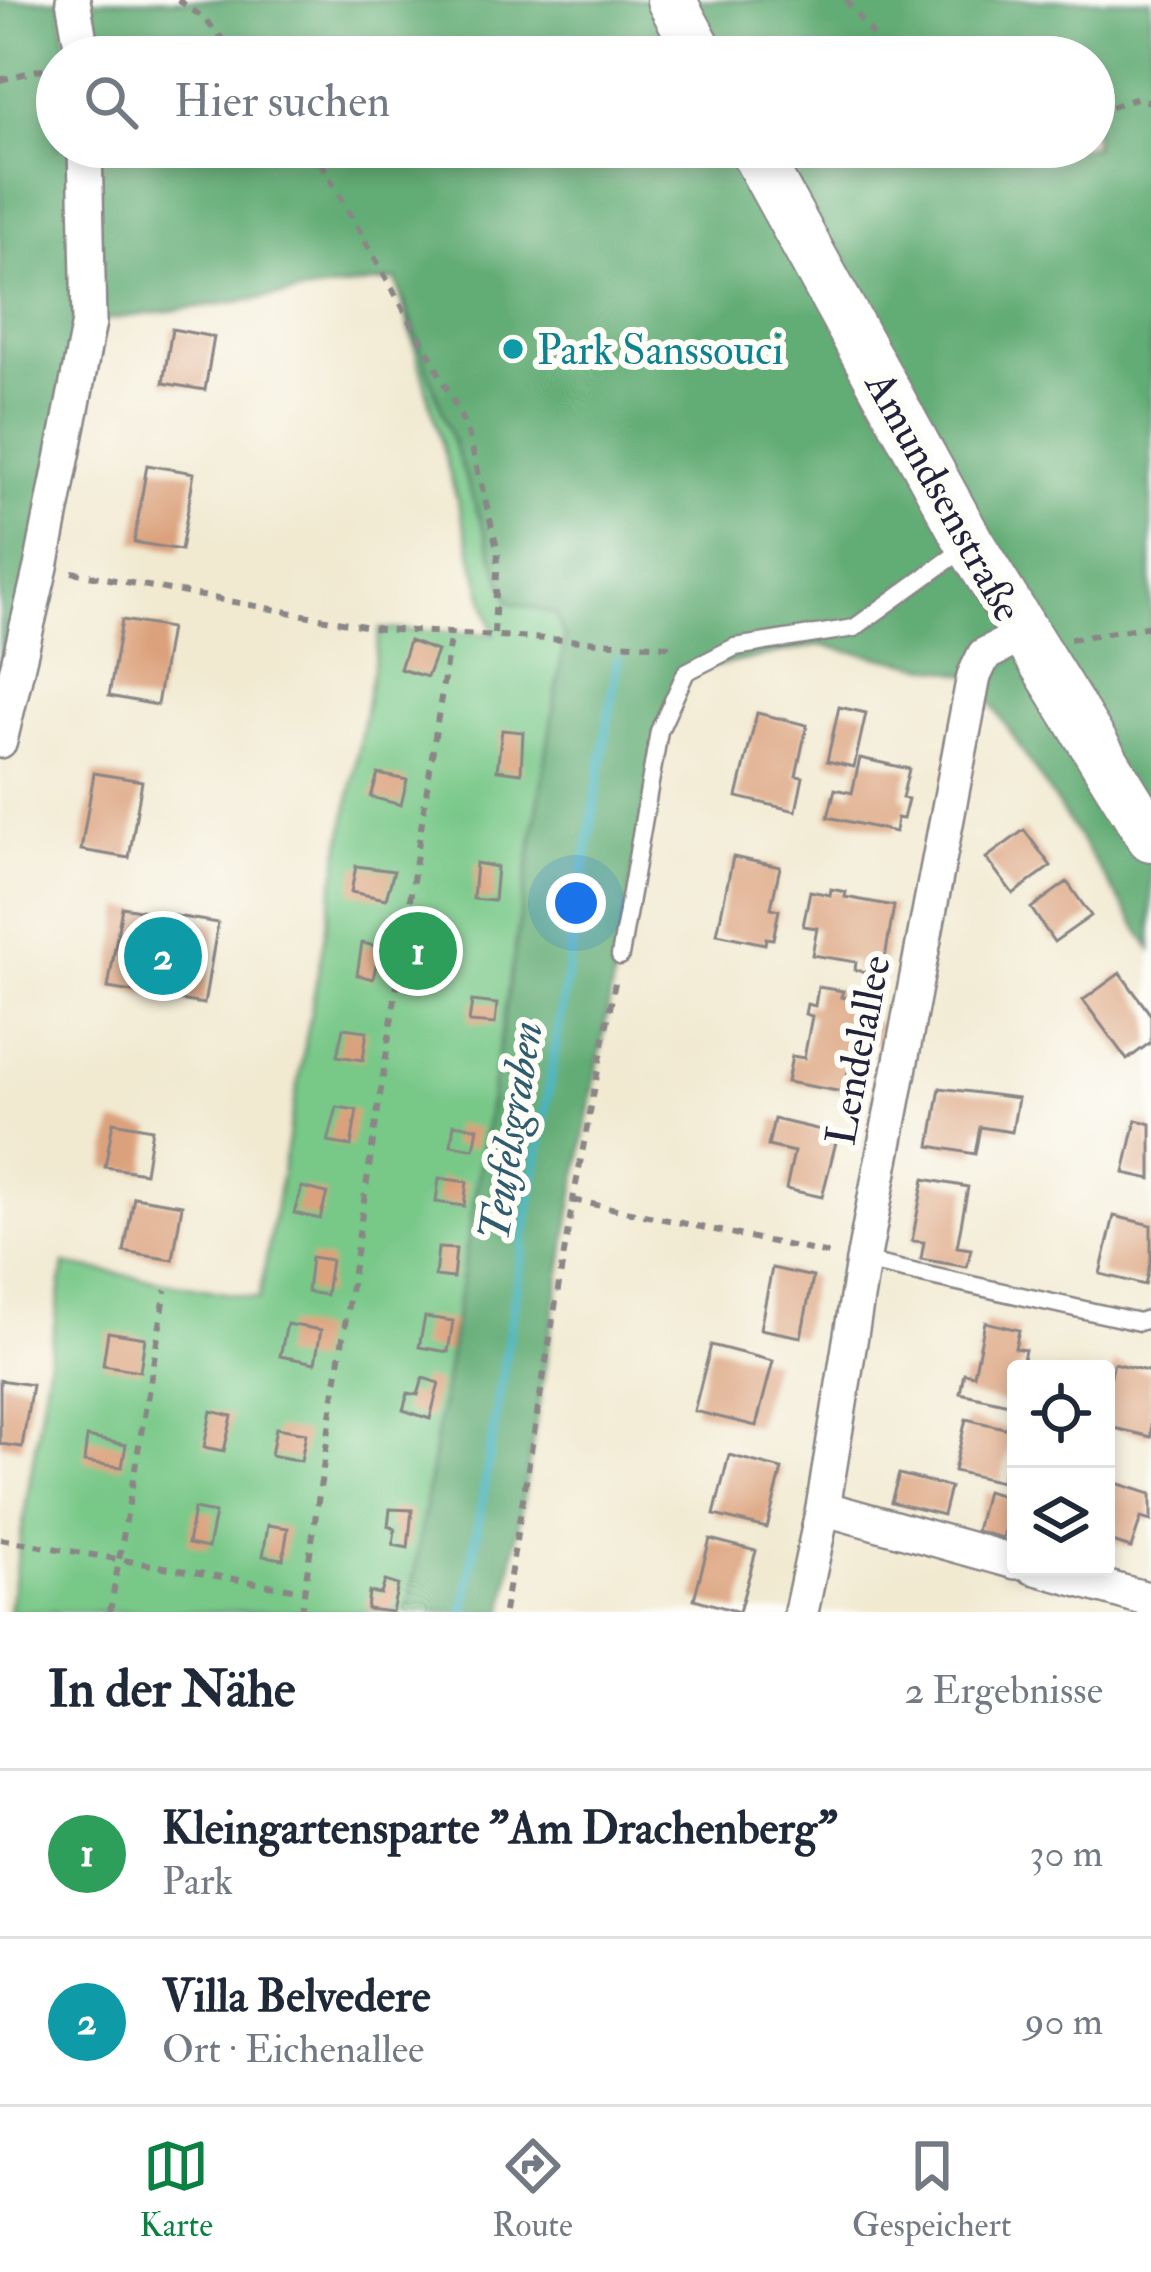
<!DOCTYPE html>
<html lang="de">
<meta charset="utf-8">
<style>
:root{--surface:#fff;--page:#f2f2f3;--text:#1f2937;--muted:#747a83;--line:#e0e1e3;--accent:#0b8043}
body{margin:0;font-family:"IM FELL Double Pica",serif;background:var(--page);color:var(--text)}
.controls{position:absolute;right:36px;bottom:36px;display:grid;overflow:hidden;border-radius:12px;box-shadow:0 6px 18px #0003}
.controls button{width:108px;height:108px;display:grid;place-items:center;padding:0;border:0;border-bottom:3px solid var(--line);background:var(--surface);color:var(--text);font:60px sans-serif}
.you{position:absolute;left:576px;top:903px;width:42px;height:42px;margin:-30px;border:9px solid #fff;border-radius:50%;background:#1a73e8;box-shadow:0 0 0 18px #1a73e833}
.badge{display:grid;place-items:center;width:78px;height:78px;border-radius:50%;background:var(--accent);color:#fff;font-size:39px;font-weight:700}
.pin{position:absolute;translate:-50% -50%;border:6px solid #fff;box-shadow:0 3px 12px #0006}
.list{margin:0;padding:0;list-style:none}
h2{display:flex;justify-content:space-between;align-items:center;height:156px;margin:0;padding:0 48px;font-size:51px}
h2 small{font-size:39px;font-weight:400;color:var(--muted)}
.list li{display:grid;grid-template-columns:78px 1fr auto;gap:36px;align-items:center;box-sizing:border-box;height:168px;padding:0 48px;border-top:3px solid var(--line)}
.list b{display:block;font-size:45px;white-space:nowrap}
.list p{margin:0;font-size:39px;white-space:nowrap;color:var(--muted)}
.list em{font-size:39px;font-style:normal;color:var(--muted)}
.icon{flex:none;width:66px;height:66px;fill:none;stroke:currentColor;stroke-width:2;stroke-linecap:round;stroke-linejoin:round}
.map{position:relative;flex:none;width:1151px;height:1612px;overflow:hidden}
.search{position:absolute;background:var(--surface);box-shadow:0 6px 18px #0003;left:36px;right:36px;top:36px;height:132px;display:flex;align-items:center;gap:30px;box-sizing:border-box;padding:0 42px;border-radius:66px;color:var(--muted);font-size:45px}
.sheet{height:492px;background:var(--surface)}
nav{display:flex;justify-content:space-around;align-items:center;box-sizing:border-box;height:168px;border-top:3px solid var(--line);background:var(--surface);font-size:33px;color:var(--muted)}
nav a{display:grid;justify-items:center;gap:6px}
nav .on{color:var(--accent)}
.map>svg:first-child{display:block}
.green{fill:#78c888;stroke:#4d7562;stroke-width:3}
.forest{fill:#62ac74;stroke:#426758;stroke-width:3}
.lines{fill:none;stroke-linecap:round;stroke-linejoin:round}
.stream{stroke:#45b4bf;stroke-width:9}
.building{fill:#dba17c}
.lane-casing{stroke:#8a8686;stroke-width:21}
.street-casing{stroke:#8a8686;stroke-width:38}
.secondary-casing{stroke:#8a8686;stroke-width:52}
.path{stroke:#8a8686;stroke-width:6;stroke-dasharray:9 9;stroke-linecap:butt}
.lane{stroke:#fff;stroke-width:16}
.street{stroke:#fff;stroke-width:33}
.secondary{stroke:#fff;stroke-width:48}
.culture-dot{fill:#0f9aa8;stroke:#fdfcf7;stroke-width:4.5}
.labels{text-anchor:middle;stroke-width:12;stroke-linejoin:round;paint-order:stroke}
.culture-label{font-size:42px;fill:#0d838f;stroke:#fdfcf7;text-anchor:start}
.street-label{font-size:42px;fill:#22223b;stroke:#fdfcf7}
.water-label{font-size:45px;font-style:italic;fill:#305c70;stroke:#fdfcf7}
</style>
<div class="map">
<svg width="1151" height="1612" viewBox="0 0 1151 1612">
<rect width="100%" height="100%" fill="#fdfcf7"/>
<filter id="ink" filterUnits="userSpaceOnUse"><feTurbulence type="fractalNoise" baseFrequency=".00833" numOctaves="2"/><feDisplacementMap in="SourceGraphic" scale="24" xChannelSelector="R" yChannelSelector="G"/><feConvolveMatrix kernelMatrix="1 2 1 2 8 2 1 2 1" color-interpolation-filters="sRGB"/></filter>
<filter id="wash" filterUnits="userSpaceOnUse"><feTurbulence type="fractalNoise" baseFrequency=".004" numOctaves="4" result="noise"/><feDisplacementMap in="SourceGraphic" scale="48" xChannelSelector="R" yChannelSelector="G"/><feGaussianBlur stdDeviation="2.7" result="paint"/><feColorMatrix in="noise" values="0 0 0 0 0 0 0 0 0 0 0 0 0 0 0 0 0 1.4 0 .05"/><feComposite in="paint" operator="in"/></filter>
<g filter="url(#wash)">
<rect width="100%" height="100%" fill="#f1e9d0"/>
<path class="green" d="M0 0 57 57V147H596L565 638 408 1612H9L64 1264 259 1299 380 629 494 634 396 279 89 322Z"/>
<path class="forest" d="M0 0H60L68 57H57V147H79V322L0 710Z
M73 0H1151V949L974 676 820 645 686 672 659 731 573 1200 504 1612H408L565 638 555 614 509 602 396 280 89 322 85 147H1094V57H83Z"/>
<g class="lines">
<path class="stream" d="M464 1612 618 660"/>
</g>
<g id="blocks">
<path class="building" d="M172 329 214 337 205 390 163 383Z
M147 465 194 473 181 550 134 542Z
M122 620 170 628 157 705 109 696Z
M409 641 437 651 427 677 400 669Z
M839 707 866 713 854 767 827 761Z
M757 713 807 725 796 776 803 777 796 811 737 797Z
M502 730 523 732 521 773 497 770Z
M860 758 909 769 902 798 908 799 903 819 897 818 895 832 828 817 835 789 852 793Z
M94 773 142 781 129 858 81 850Z
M378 774 407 780 401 805 371 797Z
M1024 830 1051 866 1013 894 986 858Z
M733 857 780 867 771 908 779 910 773 939 766 938 765 944 717 934Z
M476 863 497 867 494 901 473 899Z
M356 866 394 871 386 899 351 892Z
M1067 882 1091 916 1054 942 1031 908Z
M831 889 846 892 845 897 894 906 882 975 855 970 856 962 812 955 817 928 803 926 810 891 830 895Z
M122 907 218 923 204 1004 108 988Z
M362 943 380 947 373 979 357 975Z
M1120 973 1151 1015V1042L1127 1060 1083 1000Z
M818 987 843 991 841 997 876 1003 873 1023 880 1024 877 1043 856 1039 843 1092 787 1082 792 1056 804 1058 812 1016 805 1014 807 1004 815 1006Z
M472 1001 497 1004 495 1024 469 1022Z
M343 1028 367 1031 363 1060 337 1056Z
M940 1088 1018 1098 1012 1132 980 1127 975 1154 930 1146Z
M337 1107 357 1110 351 1146 328 1142Z
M774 1119 838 1134 822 1197 786 1189 794 1152 768 1146Z
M1136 1120 1151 1124V1179L1124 1173Z
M113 1122 152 1129 145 1173 105 1167Z
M454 1124 478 1128 474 1149 451 1145Z
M439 1178 467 1182 464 1206 436 1202Z
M924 1179 968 1187 957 1247 971 1249 967 1267 921 1259 924 1242 912 1241Z
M302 1187 327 1193 320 1219 294 1213Z
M134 1197 182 1205 173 1260 124 1252Z
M1114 1216 1151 1225V1259L1145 1285 1100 1274Z
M438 1248 456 1249 453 1278 435 1276Z
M311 1257 331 1260 326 1295 307 1292Z
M772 1268 813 1277 801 1337 760 1329Z
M425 1317 453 1321 448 1352 419 1347Z
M985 1322 1019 1330 1015 1348 1025 1350 1021 1369H1016L1013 1405 960 1393 964 1373 974 1375Z
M287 1324 321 1330 315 1363 280 1356Z
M108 1332 145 1338 140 1371 103 1365Z
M711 1345 773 1361 756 1426 694 1411Z
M1114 1363 1151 1372V1437L1106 1426V1396Z
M423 1378 439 1383 430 1419 403 1410 408 1393 418 1395Z
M0 1380 32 1385 22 1447 0 1444Z
M211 1411 232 1416 224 1451 204 1447Z
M966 1419 1013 1430 1001 1482 954 1471Z
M276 1428 306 1433 301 1461 271 1455Z
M87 1437 126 1445 122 1467 84 1462Z
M729 1455 782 1469 767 1528 714 1515Z
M899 1474 950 1487 943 1515 891 1502Z
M1106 1480 1151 1494V1521L1141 1518 1131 1548 1106 1540Z
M986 1491 1014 1499 1003 1538 976 1531Z
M194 1509 215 1513 208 1548 188 1544Z
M390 1509 412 1510 408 1548 393 1545 395 1529 388 1526Z
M268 1525 288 1528 283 1559 263 1556Z
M710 1539 756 1551 739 1612 694 1599Z
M385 1581 398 1585 392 1612 367 1609 369 1592 381 1594Z"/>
</g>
</g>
<g filter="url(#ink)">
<use href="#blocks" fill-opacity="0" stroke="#8a8686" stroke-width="3"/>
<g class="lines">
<defs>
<path id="lane" d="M620 956 659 731 686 672 735 647 854 628 965 548
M863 1261 1139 1322 1151 1318"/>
<path id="street" d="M73 0 83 57
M0 741 41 567 89 322 85 147
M1016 1562 823 1508 863 1261 974 676 984 655 1023 635
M1033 1567 1151 1600
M801 1612 823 1508"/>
<path id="secondary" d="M671 0 702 57
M752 147 970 544 1151 837"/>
</defs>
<use href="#lane" class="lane-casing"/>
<use href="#street" class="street-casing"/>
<use href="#secondary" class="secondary-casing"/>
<path class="path" d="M178 0 204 18 238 57
M846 0 889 57
M0 80 54 66
M1094 113 1137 98 1151 102
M312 147 431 357 467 429 498 551 494 634
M72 572 380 629 667 646 673 654
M1070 639 1151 626
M573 1200 834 1255
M0 1539 304 1591
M110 1612 166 1290
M301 1612 451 632
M504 1612 573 1200 616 977"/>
<use href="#lane" class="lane"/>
<use href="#street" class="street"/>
<use href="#secondary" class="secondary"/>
</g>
</g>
<circle class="culture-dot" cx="513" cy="349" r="12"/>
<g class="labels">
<g class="culture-label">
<text x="537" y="364">Park Sanssouci</text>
</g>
<g class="street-label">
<text transform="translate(945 496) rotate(61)" y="15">Amundsenstraße</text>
<text transform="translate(857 1050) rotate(-79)" y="15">Lendelallee</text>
</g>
<g class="water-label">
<text transform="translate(509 1131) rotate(-81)" y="16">Teufelsgraben</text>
</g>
</g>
</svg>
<div class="controls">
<button><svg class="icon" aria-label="locate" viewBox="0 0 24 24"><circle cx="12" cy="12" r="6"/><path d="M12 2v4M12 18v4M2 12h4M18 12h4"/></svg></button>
<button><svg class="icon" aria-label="layers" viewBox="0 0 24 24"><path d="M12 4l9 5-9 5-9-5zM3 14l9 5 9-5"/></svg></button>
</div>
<div class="you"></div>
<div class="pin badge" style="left:418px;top:951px;background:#2e9e5b">1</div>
<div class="pin badge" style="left:163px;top:956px;background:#0f9aa8">2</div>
<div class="search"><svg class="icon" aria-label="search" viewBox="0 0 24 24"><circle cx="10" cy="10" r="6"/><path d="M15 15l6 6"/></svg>Hier suchen</div>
</div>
<section class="sheet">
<h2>In der Nähe<small>2 Ergebnisse</small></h2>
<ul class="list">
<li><span class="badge" style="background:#2e9e5b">1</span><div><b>Kleingartensparte &quot;Am Drachenberg&quot;</b><p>Park</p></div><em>30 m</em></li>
<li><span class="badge" style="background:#0f9aa8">2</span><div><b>Villa Belvedere</b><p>Ort · Eichenallee</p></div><em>90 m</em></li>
</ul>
</section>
<nav>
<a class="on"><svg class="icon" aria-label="map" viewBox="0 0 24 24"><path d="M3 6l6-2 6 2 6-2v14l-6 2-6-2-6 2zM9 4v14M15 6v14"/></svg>Karte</a>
<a><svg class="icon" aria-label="directions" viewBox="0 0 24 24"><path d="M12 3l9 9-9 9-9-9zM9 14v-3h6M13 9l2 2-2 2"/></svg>Route</a>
<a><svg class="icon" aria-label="saved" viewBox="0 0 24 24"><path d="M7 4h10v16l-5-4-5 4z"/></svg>Gespeichert</a>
</nav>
